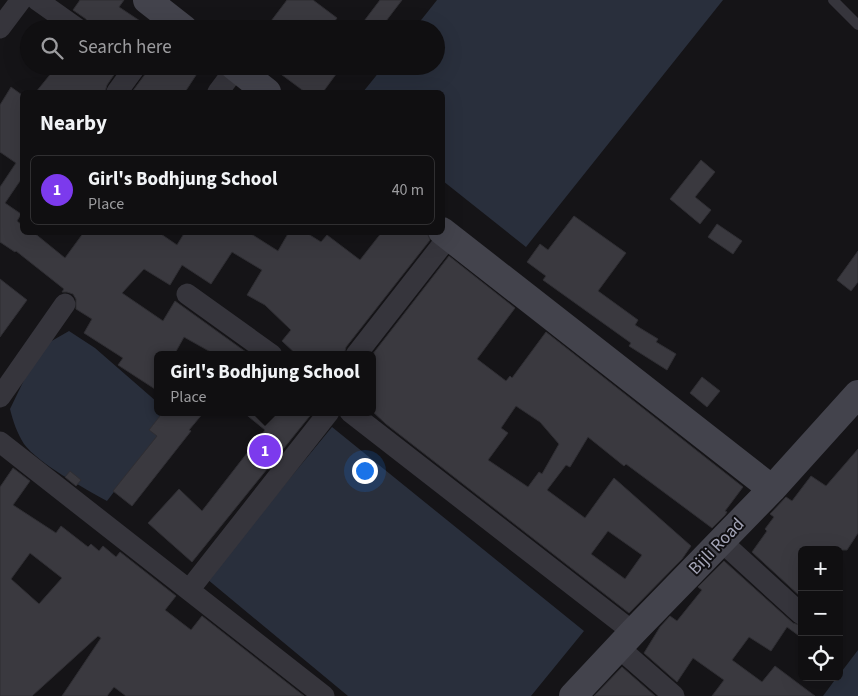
<!DOCTYPE html>
<meta charset="utf-8">
<style>
:root{--surface:#100f11;--page:#1e1d1f;--text:#f1f3f6;--muted:#9c9c9f;--line:#302f31;--accent:#7c3aed}
body{margin:0;font-family:"Source Sans 3",sans-serif;background:var(--page);color:var(--text)}
.controls{position:absolute;right:15px;bottom:15px;display:grid;overflow:hidden;border-radius:8px;box-shadow:0 5px 20px #0002}
.controls button{width:45px;height:45px;display:grid;place-items:center;padding:0;border:0;border-bottom:1px solid var(--line);background:var(--surface);color:var(--text);font:25px sans-serif}
.you{position:absolute;left:364px;top:470px;width:18px;height:18px;margin:-12px;border:4px solid #fff;border-radius:50%;background:#1a73e8;box-shadow:0 0 0 8px #1a73e833}
.badge{display:grid;place-items:center;width:32px;height:32px;border-radius:50%;background:var(--accent);color:#fff;font-size:16px;font-weight:700}
.pin{position:absolute;translate:-50% -50%;border:2px solid #fff;box-shadow:0 1px 5px #0006}
.popup{position:absolute;left:154px;top:351px;width:222px;height:65px;box-sizing:border-box;display:grid;place-content:center;border-radius:8px;background:var(--surface);filter:drop-shadow(0 1px 4px #0005);font-size:16px;white-space:nowrap;color:var(--muted)}
.popup b{font-size:19px;color:var(--text)}
.popup::after{content:'';position:absolute;left:50%;top:100%;margin-left:-10px;border:10px solid transparent;border-top-color:var(--surface)}
.list{margin:0;padding:0;list-style:none}
h2{display:flex;justify-content:space-between;align-items:center;height:65px;margin:0;padding:0 20px;font-size:21px}
h2 small{font-size:16px;font-weight:400;color:var(--muted)}
.list li{display:grid;grid-template-columns:32px 1fr auto;gap:15px;align-items:center;box-sizing:border-box;height:70px;margin:0 10px 10px;padding:0 10px;border:1px solid var(--line);border-radius:8px}
.list b{display:block;font-size:19px;white-space:nowrap}
.list p{margin:0;font-size:16px;white-space:nowrap;color:var(--muted)}
.list em{font-size:16px;font-style:normal;color:var(--muted)}
.icon{flex:none;width:28px;height:28px;fill:none;stroke:currentColor;stroke-width:2;stroke-linecap:round;stroke-linejoin:round}
.map{position:relative;flex:none;width:858px;height:696px;overflow:hidden}
.search{position:absolute;background:var(--surface);box-shadow:0 5px 20px #0002;left:20px;top:20px;width:425px;height:55px;display:flex;align-items:center;gap:12px;box-sizing:border-box;padding:0 18px;border-radius:28px;color:var(--muted);font-size:19px}
.panel{position:absolute;background:var(--surface);box-shadow:0 5px 20px #0002;left:20px;top:90px;width:425px;height:145px;border-radius:8px}
.map>svg:first-child{display:block}
.water{fill:#292f3c}
.building{fill:#3a393f;stroke:#2f2e33;fill-rule:evenodd}
.lines{fill:none;stroke-linecap:round;stroke-linejoin:round}
.lane{stroke:#36353c;stroke-width:10}
.street{stroke:#36353c;stroke-width:21}
.secondary{stroke:#43434c;stroke-width:28}
.labels{text-anchor:middle;stroke-width:4;stroke-linejoin:round;paint-order:stroke}
.street-label{font-size:18px;fill:#a5a6b8;stroke:#100f12}
</style>
<div class="map">
<svg width="858" height="696" viewBox="0 0 858 696">
<rect width="100%" height="100%" fill="#151417"/>
<path class="water" d="M437 0H723L526 247 443 181 442 92H363L384 66H436V29H414Z
M69 331 95 348 157 402 158 412H170L173 415 107 501C84 488 39 464 24 444 17 433 13 421 10 409L25 378 48 343Z
M332 427 584 631 531 696H348L207 579Z
M858 650V696H823L837 677H839V675Z"/>
<path class="building" d="M80 0H124L119 7 152 29H90L89 23 86 19 73 10Z
M287 0H313L337 18 329 29H265Z
M380 0H402L380 29H358Z
M57 66H120L107 85 105 92H36Z
M148 66H202L185 92H132L146 73Z
M270 66H342L323 92H305Z
M11 87 22 95V178L5 203 21 214 17 221 22 225V232H33L65 258 84 232H158L177 245 185 232H248L278 251 289 232H305L321 242 327 235 360 260 382 232H427L430 240 346 347 344 355H297L282 341 291 330 265 305 247 295 262 270 232 252 211 284 182 265 170 285 144 269 122 293 163 321 175 301 250 355H216L184 337 174 355H158V391L118 365 123 358 84 333 92 319 76 309V299L73 294 67 292H62L64 289 16 251 15 252 0 242V187L16 163 0 152V105Z
M701 160 715 172 695 197 711 210 700 224 670 199Z
M574 216 626 253 598 291 638 320 635 325 658 339 656 342 676 354 667 370 629 346 631 343 543 280 546 276 527 262 540 244 548 250Z
M717 224 742 241 733 254 708 237Z
M858 251V282L851 291 837 280Z
M449 256 515 308 477 359 506 381 510 376 512 378 546 332 743 487 725 511 727 512 725 515 712 528 626 464 624 466 588 437 570 467 566 465 547 490 585 518 614 478 691 546 682 559 629 613 386 424 372 411V355ZM516 406 540 422 559 444 542 474 539 472 528 487 488 460 508 433 501 428ZM608 531 642 555 625 579 591 554Z
M0 279 27 300 0 337Z
M702 377 720 391 707 407 690 393Z
M163 412H204L189 430 191 431 132 506 113 491 157 436 149 430Z
M243 412H313L192 562 148 523 179 489 202 511 265 430Z
M858 449V533L847 550H802V598L752 552 767 531 765 529 774 517 770 514 786 497 792 501 811 476 826 486Z
M13 468 30 481 13 505 56 533 61 526 88 547 91 544 99 551 103 546 116 557 120 552 176 596 165 610 191 630 202 616 304 696H126L114 687 107 696H62L101 638 98 636 32 696H0V487ZM30 553 62 578 39 604 11 579Z
M70 471 81 480 76 486 65 477Z
M724 561 793 623 802 626V638L787 627 771 651 749 637 732 660 762 682 775 666 815 696H712L724 680 693 658 677 682 644 653 660 627 670 616 677 621 702 590 698 587Z
M622 667 655 696H594Z"/>
<g class="lines">
<path class="lane" d="M833 0 858 25"/>
<path class="street" d="M37 0 78 29
M0 28 21 0
M117 92 136 66
M218 92 236 68
M187 294 272 355
M356 355 449 236
M0 397 65 304
M350 412 633 632
M0 442 324 696
M721 541 801 614
M189 590 329 412
M618 647 674 696"/>
<path class="secondary" d="M147 0 184 29
M234 66 267 92
M442 231 772 489
M573 696 633 632 772 489 858 394"/>
</g>
<g class="labels">
<g class="street-label">
<text transform="translate(716 546) rotate(-46)" y="6">Bijli Road</text>
</g>
</g>
</svg>
<div class="controls">
<button>+</button>
<button>−</button>
<button><svg class="icon" aria-label="locate" viewBox="0 0 24 24"><circle cx="12" cy="12" r="6"/><path d="M12 2v4M12 18v4M2 12h4M18 12h4"/></svg></button>
</div>
<div class="you"></div>
<div class="pin badge" style="left:265px;top:451px">1</div>
<div class="popup"><b>Girl's Bodhjung School</b>Place</div>
<div class="search"><svg class="icon" aria-label="search" viewBox="0 0 24 24"><circle cx="10" cy="10" r="6"/><path d="M15 15l6 6"/></svg>Search here</div>
<section class="panel">
<h2>Nearby<small></small></h2>
<ul class="list">
<li><span class="badge">1</span><div><b>Girl's Bodhjung School</b><p>Place</p></div><em>40 m</em></li>
</ul>
</section>
</div>
